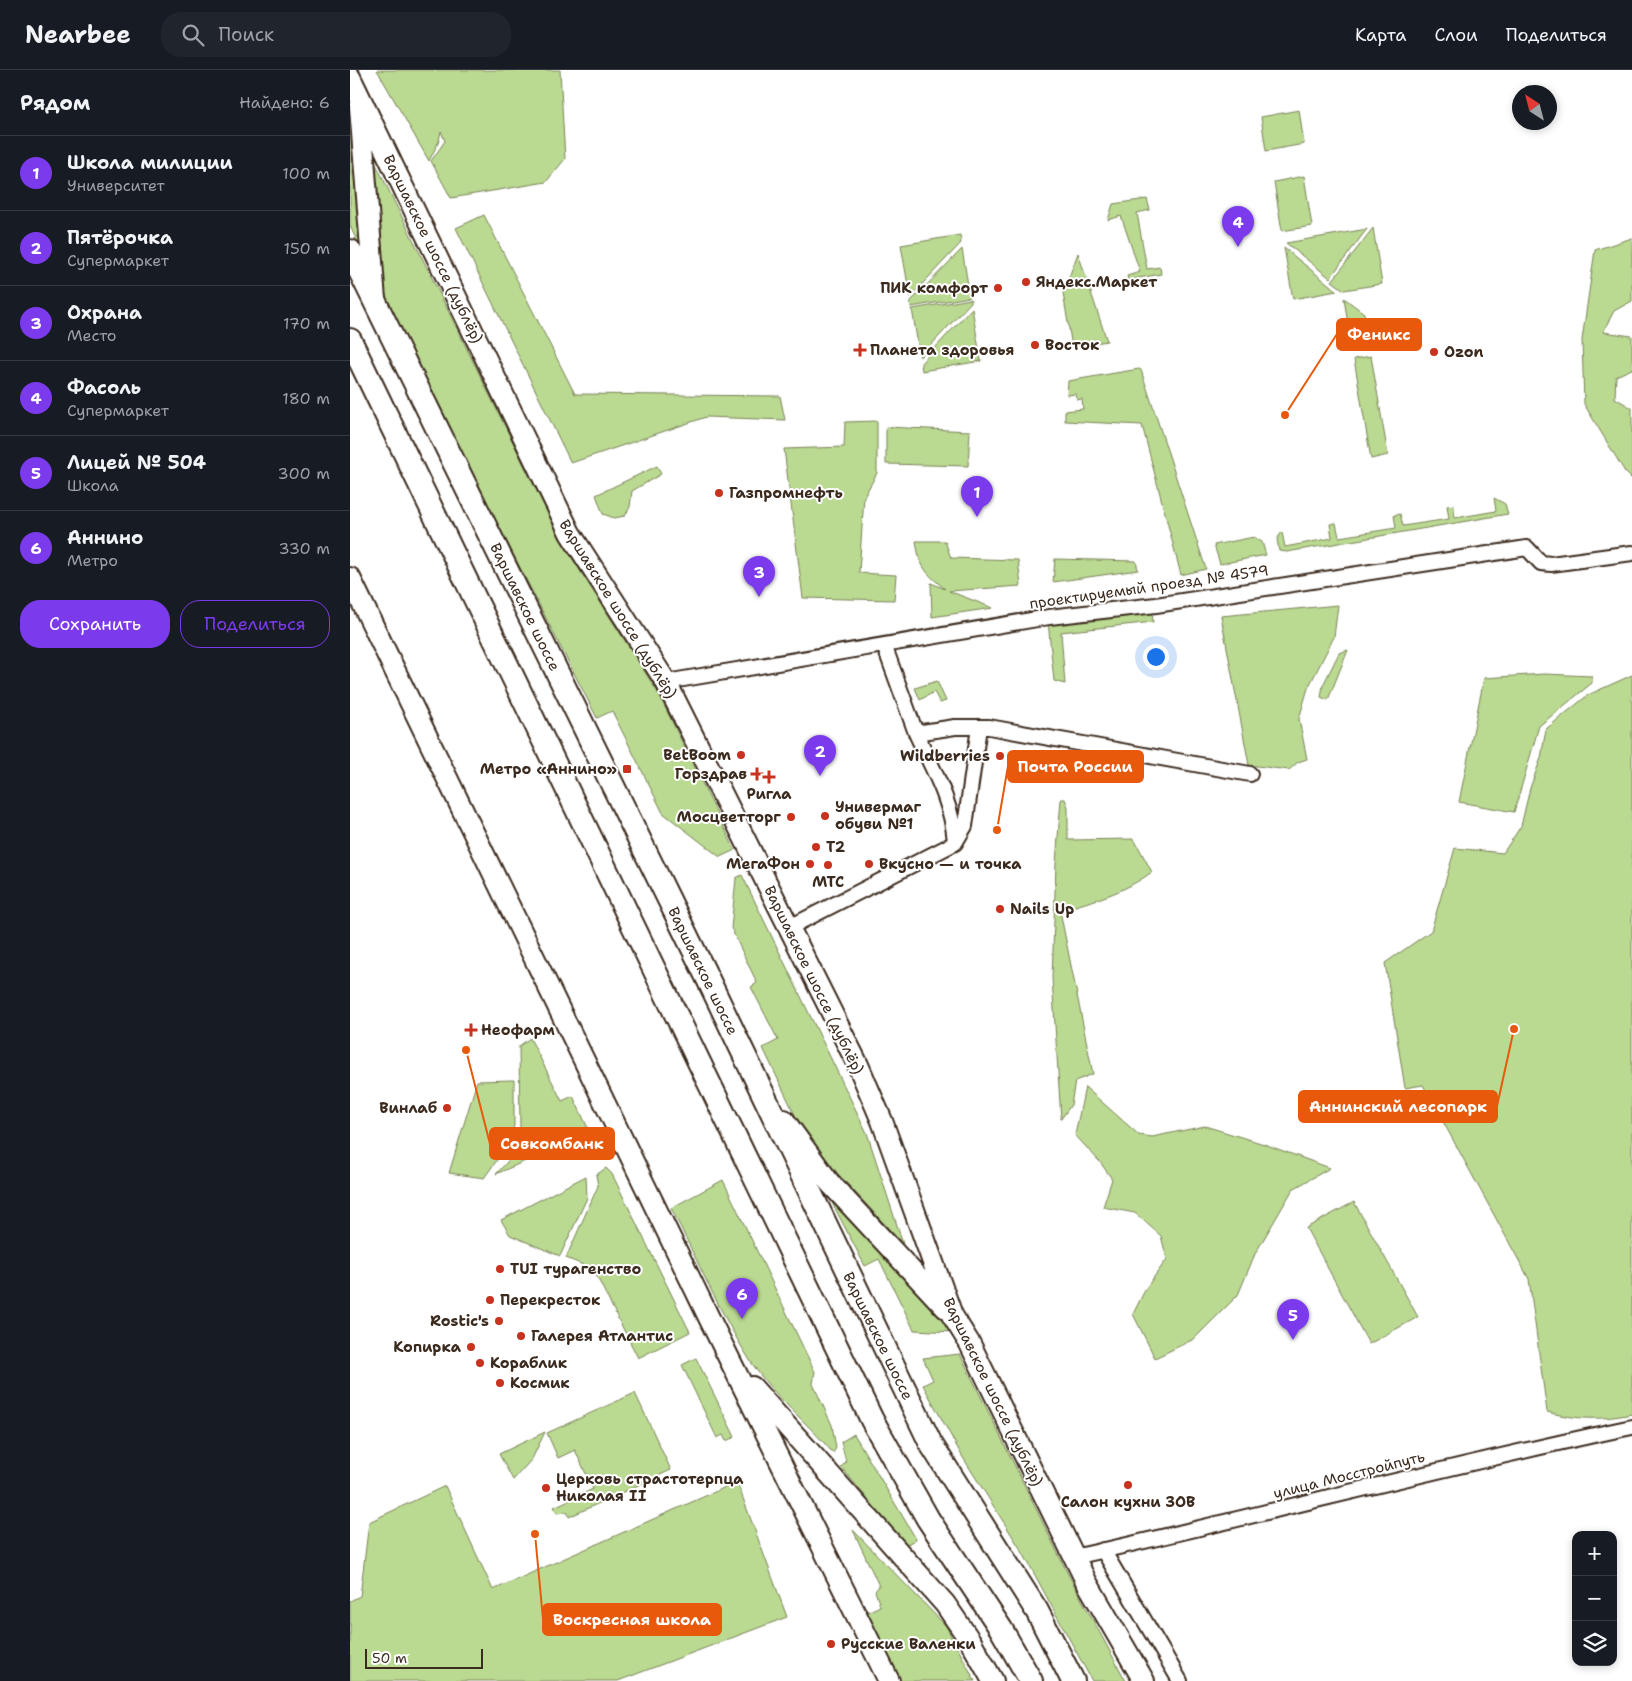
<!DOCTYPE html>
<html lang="ru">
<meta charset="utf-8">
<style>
:root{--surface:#171b24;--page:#20242c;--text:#f1f3f6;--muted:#9ea1a6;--line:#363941;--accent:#7c3aed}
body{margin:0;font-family:"Shantell Sans",sans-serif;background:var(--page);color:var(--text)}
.controls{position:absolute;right:15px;bottom:15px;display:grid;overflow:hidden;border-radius:10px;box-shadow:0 2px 8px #0003}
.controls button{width:45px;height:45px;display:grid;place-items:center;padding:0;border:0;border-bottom:1px solid var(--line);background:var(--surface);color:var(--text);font:25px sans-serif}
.compass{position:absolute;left:1162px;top:15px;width:45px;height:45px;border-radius:50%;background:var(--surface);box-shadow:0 2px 8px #0003;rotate:324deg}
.scale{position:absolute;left:15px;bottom:12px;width:118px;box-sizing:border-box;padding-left:5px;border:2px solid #3b2a1e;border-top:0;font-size:14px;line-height:18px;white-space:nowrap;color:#3b2a1e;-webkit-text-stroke:4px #fff;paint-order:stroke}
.you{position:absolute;left:805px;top:586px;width:18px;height:18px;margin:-12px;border:4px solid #fff;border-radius:50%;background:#1a73e8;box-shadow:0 0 0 8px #1a73e833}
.badge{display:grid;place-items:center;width:32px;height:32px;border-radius:50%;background:var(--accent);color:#fff;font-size:16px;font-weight:700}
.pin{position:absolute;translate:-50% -41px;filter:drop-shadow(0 1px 2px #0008)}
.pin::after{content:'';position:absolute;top:26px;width:18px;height:15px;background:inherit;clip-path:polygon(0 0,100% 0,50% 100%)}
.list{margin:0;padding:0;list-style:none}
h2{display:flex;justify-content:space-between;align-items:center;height:65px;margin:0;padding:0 20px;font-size:21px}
h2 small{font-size:16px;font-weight:400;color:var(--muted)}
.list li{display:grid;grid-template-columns:32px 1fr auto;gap:15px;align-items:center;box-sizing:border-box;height:75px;padding:0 20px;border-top:1px solid var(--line)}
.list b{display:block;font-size:19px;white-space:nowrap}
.list p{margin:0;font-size:16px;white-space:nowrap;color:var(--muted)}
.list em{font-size:16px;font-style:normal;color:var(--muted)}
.actions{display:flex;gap:10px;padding:15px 20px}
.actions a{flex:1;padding:11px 0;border:1px solid var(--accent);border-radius:20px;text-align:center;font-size:18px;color:var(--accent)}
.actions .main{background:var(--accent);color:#fff}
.icon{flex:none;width:28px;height:28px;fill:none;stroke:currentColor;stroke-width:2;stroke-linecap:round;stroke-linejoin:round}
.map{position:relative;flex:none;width:1282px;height:1611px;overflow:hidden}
header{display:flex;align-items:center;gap:30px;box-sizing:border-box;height:70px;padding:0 25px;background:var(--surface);border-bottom:1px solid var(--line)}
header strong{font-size:24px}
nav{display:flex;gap:28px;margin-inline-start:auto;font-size:18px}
.search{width:350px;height:45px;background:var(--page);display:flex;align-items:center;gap:12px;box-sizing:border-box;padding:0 18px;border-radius:20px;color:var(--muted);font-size:19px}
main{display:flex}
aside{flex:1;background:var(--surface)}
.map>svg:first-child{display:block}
.green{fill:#bad991;stroke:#7a8258}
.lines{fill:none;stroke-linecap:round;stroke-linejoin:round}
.minor-casing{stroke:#3b2a1e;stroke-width:18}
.secondary-casing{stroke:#3b2a1e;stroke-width:24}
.primary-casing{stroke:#3b2a1e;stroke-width:26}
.minor{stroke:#fff;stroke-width:14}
.secondary{stroke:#fff;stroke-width:20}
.primary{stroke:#fff;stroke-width:22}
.poi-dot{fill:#c8321e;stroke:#fff;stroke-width:2}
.labels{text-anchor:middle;stroke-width:4;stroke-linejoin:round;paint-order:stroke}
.street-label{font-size:15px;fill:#3b2a1e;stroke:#fff}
.poi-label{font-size:15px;font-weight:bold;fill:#3b2a1e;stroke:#fff;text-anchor:start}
.leader{fill:none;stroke:#e8590c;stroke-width:2}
.callout-dot{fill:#e8590c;stroke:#fff;stroke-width:2}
.callout{fill:#e8590c;stroke:#e8590c;stroke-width:2}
.callout-label{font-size:16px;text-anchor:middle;font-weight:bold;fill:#fff}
</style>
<header>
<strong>Nearbee</strong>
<div class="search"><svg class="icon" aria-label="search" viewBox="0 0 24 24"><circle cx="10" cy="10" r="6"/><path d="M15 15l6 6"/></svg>Поиск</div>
<nav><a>Карта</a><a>Слои</a><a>Поделиться</a></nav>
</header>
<main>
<aside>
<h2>Рядом<small>Найдено: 6</small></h2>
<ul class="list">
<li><span class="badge">1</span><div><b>Школа милиции</b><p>Университет</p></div><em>100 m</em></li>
<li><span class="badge">2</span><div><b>Пятёрочка</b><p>Супермаркет</p></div><em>150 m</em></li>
<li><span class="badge">3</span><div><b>Охрана</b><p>Место</p></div><em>170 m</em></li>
<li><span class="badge">4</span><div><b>Фасоль</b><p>Супермаркет</p></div><em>180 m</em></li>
<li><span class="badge">5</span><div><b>Лицей № 504</b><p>Школа</p></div><em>300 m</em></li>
<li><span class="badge">6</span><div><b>Аннино</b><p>Метро</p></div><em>330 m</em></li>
</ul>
<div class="actions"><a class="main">Сохранить</a><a>Поделиться</a></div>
</aside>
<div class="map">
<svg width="1282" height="1611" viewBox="0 0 1282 1611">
<rect width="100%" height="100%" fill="#fff"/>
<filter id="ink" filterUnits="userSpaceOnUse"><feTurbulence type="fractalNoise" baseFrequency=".02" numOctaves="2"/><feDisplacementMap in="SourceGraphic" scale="10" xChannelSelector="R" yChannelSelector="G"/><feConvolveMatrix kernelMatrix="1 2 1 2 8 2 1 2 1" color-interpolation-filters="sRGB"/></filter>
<g filter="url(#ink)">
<path class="green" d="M27 0H210L215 89 196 112 101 128 81 91 95 71 91 61 89 71 79 91Z
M949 40 954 74 916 81 911 47Z
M0 51 12 182 0 156Z
M19 80 213 474 307 621 385 780 370 787 313 743 262 641 247 648 34 232Z
M954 106 962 156 932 161 924 112Z
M797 129 800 140 787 143 797 199 810 197 811 204 778 210 777 206 790 202 771 146 758 150 763 134Z
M134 145 225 324 430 326 435 350 356 347 221 393 106 158Z
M1023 158 1032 214 994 220 982 211Z
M1017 159 980 208 936 173Z
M610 165 611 173 560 227 551 175Z
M1282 168V231L1264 241 1253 262 1282 266V299L1266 306 1265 328 1282 338V409L1275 402 1234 334 1232 270 1245 180Z
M934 178 987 221 943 229Z
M612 179 620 227 561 237 560 232Z
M728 183 757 271 722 277 713 223Z
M994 228 1014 243 1018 265 1000 268Z
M621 229V232L570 287 562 239Z
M622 238 631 291 572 301 571 293Z
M1021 286 1038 385 1021 389 1004 289Z
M789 299 791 300 856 499 831 505 792 355 715 351V341L733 339 732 329 727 330 726 324 717 325 718 311Z
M527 351V403L514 427 509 503 546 505 544 530 453 528 434 379 494 377 495 352Z
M536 357 620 361 618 396 536 394Z
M307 396 311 404 282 421 280 437 275 446 264 448 253 444 246 425Z
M1144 428 1155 434 1158 444 937 482 929 481 927 469 932 462 935 477 982 468 980 454 986 453 989 467 1046 458 1044 445 1050 444 1053 456 1099 449 1097 436 1103 435 1105 448 1146 441Z
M904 467 912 472 916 485 870 494 864 475Z
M566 471H595L601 488 668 490 671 516 599 521 643 538 582 547 581 513 595 519C575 502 570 498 566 471Z
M705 489 786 491 788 500 703 512Z
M988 535 984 567 958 618 949 649 957 689 948 692 939 700 899 695 871 546Z
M802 540 803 552 711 562 715 614 704 611 698 552Z
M998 580 978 630 971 627 973 615 989 583Z
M1194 604 1242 606V613L1189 656 1164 742 1109 732 1134 608Z
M1282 605V1344C1252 1350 1227 1350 1197 1342L1179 1209 1073 1015 1055 1018 1035 893 1081 861 1105 778 1153 783 1171 756 1180 718 1191 688 1196 659 1238 625Z
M587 611 596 631 590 633 584 622 570 630 565 618Z
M711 729H715L718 737V770L784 769 802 802C770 825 746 829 710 841L743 1004 725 1011 721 1035 711 1049 702 908 706 793Z
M392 805 517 1063 553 1174 477 1092 447 1049 413 978 428 970 401 917 407 913 381 858 386 808Z
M180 968 212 1031 223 1026 237 1056 234 1065 146 1104 158 1091 170 1063 169 976Z
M164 1010V1056L155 1079 134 1108 99 1103 127 1011Z
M735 1017 789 1065 802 1067 855 1056 914 1074 980 1098 943 1119 905 1184 888 1225 844 1269 805 1288 783 1244 796 1218 817 1189 811 1166 785 1143 753 1137 762 1109 750 1092 725 1065Z
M256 1098 262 1104 340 1262 288 1288 243 1199 216 1188 248 1116 246 1105Z
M236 1106 237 1128 210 1186 160 1165 151 1150Z
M373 1110 465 1302 463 1314 482 1355 486 1378 483 1383C456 1351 423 1326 401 1292 370 1244 347 1189 321 1138Z
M478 1125 596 1249 603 1262 564 1260 529 1189 515 1196Z
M1004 1132 1068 1247 1019 1274 956 1158Z
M610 1284 718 1504 776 1611H742L673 1483 612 1386 573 1315 583 1310 573 1288Z
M346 1288 385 1367 376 1371 373 1365 367 1368 332 1295Z
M285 1323 321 1400 219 1447 217 1442 207 1443 204 1437 243 1419 225 1380 208 1388 197 1363Z
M195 1362 182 1389 163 1410 149 1384Z
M504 1364 566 1469 556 1475 491 1397 496 1392 491 1372Z
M387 1412 437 1547 268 1611H0V1531L10 1526 19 1452 95 1416 143 1520Z
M503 1460 596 1556 625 1611H546L511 1545 530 1536 525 1521 529 1516Z"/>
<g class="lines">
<defs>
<path id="minor" d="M534 575 566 663 605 657H639L900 704
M316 612 699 547 806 535 1177 478 1191 493 1201 494 1282 483
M566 663C583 700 602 731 605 772
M438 858 605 773 615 756 629 657
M753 1480 830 1611
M724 1487C910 1446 1095 1396 1282 1357"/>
<path id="secondary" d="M0 7 220 463 316 612 508 995 532 1051 602 1245 620 1274 736 1511 794 1611
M10 37 25 230
M0 508 362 1254 539 1611
M434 1050 479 1112 596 1238
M402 1317 595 1534 621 1572 643 1611"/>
<path id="primary" d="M0 181 356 905 581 1374 687 1541 723 1611
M0 270 522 1350 578 1449 651 1559 681 1611"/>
</defs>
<use href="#minor" class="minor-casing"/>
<use href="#secondary" class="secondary-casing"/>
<use href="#primary" class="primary-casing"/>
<use href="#minor" class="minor"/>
<use href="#secondary" class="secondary"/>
<use href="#primary" class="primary"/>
</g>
</g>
<g class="poi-dot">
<circle cx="676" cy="212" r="5"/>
<circle cx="648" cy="218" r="5"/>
<circle cx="685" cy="275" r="5"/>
<path d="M507.5 272.5h5v5h5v5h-5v5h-5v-5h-5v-5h5z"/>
<circle cx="1084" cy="282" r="5"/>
<circle cx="369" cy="423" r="5"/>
<circle cx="391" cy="685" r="5"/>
<circle cx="650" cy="686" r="5"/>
<rect x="272" y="694" width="10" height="10" rx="2.5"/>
<path d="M404.5 696.5h5v5h5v5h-5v5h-5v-5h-5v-5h5z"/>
<path d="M416.5 699.5h5v5h5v5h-5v5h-5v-5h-5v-5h5z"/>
<circle cx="475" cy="746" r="5"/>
<circle cx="441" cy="747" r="5"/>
<circle cx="466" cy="777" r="5"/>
<circle cx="460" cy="794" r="5"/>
<circle cx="519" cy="794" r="5"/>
<circle cx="478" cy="795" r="5"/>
<circle cx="650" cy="839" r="5"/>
<path d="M118.5 952.5h5v5h5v5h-5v5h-5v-5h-5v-5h5z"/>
<circle cx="97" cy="1038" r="5"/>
<circle cx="150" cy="1199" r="5"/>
<circle cx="140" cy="1230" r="5"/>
<circle cx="149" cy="1251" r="5"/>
<circle cx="171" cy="1266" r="5"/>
<circle cx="121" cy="1277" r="5"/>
<circle cx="130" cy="1293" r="5"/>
<circle cx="150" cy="1313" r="5"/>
<circle cx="778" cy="1415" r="5"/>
<circle cx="196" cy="1418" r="5"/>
<circle cx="481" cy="1574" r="5"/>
</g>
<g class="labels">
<g class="street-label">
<text transform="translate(83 179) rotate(64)" y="5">Варшавское шоссе (дублёр)</text>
<text transform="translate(799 517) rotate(-8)" y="5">проектируемый проезд № 4579</text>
<text transform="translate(175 537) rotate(64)" y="5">Варшавское шоссе</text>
<text transform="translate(268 539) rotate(58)" y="5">Варшавское шоссе (дублёр)</text>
<text transform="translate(353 901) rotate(64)" y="5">Варшавское шоссе</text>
<text transform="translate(464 910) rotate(64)" y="5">Варшавское шоссе (дублёр)</text>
<text transform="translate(528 1266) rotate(64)" y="5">Варшавское шоссе</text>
<text transform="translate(643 1322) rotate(64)" y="5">Варшавское шоссе (дублёр)</text>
<text transform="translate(999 1405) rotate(-14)" y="5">улица Мосстройпуть</text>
</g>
<g class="poi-label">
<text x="686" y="217">Яндекс.Маркет</text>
<text x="638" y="223" text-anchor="end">ПИК комфорт</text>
<text x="695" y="280">Восток</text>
<text x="520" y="285">Планета здоровья</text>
<text x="1094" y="287">Ozon</text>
<text x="379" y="428">Газпромнефть</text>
<text x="381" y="690" text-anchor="end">BetBoom</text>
<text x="640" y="691" text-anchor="end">Wildberries</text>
<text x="267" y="704" text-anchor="end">Метро «Аннино»</text>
<text x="397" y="709" text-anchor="end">Горздрав</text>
<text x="419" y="729" text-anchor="middle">Ригла</text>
<text x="485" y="742">Универмаг<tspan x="485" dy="17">обуви №1</tspan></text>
<text x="431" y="752" text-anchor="end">Мосцветторг</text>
<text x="476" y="782">T2</text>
<text x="450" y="799" text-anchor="end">МегаФон</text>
<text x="529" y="799">Вкусно — и точка</text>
<text x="478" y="817" text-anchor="middle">МТС</text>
<text x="660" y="844">Nails Up</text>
<text x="131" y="965">Неофарм</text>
<text x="87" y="1043" text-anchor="end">Винлаб</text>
<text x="160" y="1204">TUI турагенство</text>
<text x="150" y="1235">Перекресток</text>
<text x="139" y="1256" text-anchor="end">Rostic's</text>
<text x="181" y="1271">Галерея Атлантис</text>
<text x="111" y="1282" text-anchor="end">Копирка</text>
<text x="140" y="1298">Кораблик</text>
<text x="160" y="1318">Космик</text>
<text x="206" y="1414">Церковь страстотерпца<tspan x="206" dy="17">Николая II</tspan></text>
<text x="778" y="1437" text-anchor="middle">Салон кухни ЗОВ</text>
<text x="491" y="1579">Русские Валенки</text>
</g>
</g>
<path class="leader" d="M935 345L987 264M647 760L658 696M1164 959L1147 1036M116 980L140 1074M185 1464L193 1549"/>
<g class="callout-dot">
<circle cx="935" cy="345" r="5"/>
<circle cx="647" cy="760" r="5"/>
<circle cx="1164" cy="959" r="5"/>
<circle cx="116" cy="980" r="5"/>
<circle cx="185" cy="1464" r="5"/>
</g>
<g class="callout">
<rect x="987" y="249" width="84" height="31" rx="5"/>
<rect x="658" y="681" width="135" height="31" rx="5"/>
<rect x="949" y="1021" width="198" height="31" rx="5"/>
<rect x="140" y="1058" width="124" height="31" rx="5"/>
<rect x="193" y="1534" width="178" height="31" rx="5"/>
</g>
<g class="callout-label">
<text x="1029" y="270">Феникс</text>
<text x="725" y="702">Почта России</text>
<text x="1048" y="1042">Аннинский лесопарк</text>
<text x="202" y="1079">Совкомбанк</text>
<text x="282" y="1555">Воскресная школа</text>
</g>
</svg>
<div class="controls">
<button>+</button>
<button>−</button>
<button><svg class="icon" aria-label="layers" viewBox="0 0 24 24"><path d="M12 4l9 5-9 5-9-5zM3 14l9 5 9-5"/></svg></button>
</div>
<svg class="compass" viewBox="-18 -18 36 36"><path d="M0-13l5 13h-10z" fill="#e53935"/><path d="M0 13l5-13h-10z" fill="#9ea1a6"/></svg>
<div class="scale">50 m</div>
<div class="you"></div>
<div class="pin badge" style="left:627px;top:447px">1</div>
<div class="pin badge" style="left:470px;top:706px">2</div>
<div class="pin badge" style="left:409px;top:527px">3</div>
<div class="pin badge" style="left:888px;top:177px">4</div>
<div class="pin badge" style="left:943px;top:1270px">5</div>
<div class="pin badge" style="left:392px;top:1249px">6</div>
</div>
</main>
